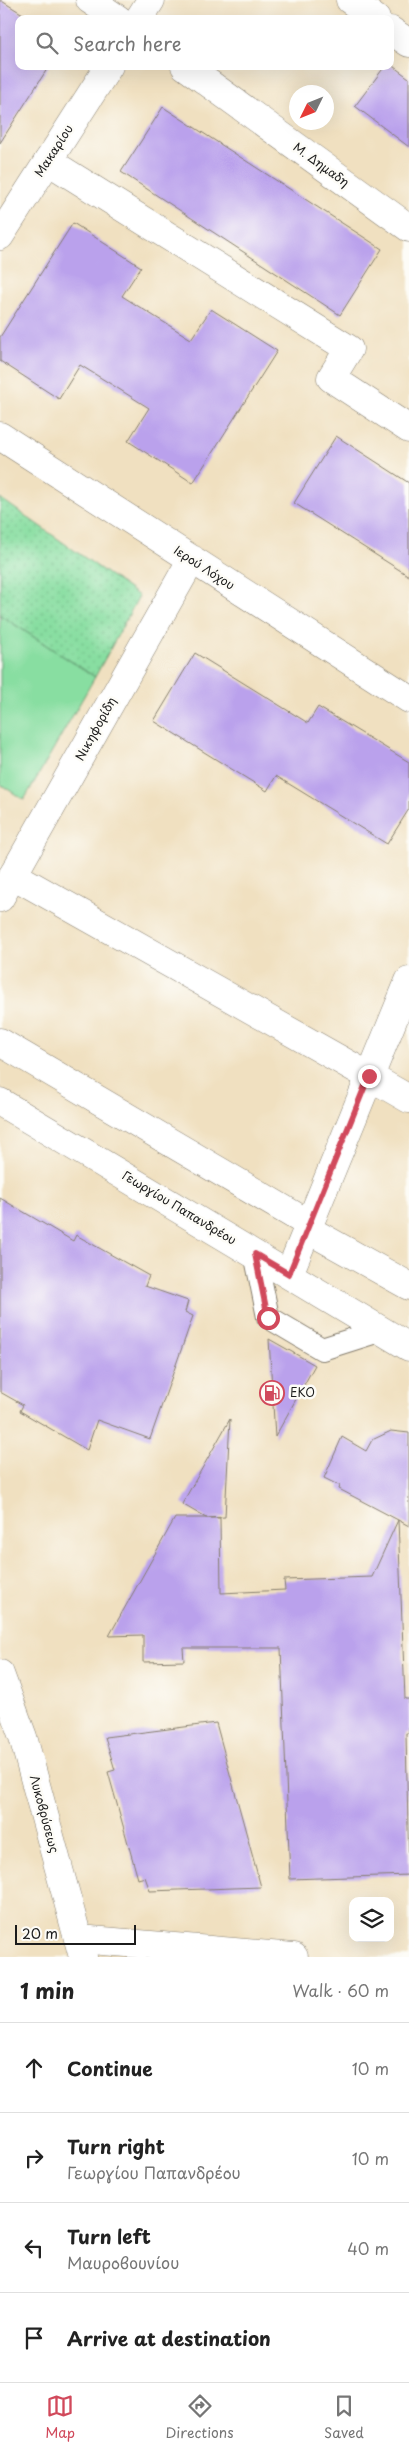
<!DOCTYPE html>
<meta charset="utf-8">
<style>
:root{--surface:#fff;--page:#f6f6f6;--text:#222;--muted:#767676;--line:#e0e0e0;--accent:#d1495b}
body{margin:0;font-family:"Playpen Sans",sans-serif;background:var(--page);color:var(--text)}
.controls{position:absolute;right:15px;bottom:15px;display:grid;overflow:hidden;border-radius:10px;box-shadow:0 5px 20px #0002}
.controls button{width:45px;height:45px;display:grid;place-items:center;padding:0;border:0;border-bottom:1px solid var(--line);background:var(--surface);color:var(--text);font:25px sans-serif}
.compass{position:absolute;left:289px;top:85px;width:45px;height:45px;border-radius:50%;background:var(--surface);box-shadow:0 5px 20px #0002;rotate:227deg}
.scale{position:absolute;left:15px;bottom:12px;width:121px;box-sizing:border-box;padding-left:5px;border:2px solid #1c1c1c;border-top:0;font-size:14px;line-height:18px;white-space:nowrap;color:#1c1c1c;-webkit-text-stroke:4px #fdfcf7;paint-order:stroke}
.stop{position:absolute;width:15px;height:15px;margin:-11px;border:4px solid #d1495b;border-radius:50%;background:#fff}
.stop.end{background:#d1495b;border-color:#fff;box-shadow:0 1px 5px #0008}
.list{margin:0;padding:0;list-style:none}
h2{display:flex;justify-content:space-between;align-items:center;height:65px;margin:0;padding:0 20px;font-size:21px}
h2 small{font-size:16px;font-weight:400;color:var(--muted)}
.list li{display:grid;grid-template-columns:32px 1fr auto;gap:15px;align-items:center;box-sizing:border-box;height:90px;padding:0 20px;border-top:1px solid var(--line)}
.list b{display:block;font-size:19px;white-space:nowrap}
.list p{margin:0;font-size:16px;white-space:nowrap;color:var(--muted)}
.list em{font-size:16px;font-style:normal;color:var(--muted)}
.icon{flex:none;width:28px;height:28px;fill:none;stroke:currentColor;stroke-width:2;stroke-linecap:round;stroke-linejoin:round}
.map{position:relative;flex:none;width:409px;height:1957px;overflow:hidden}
.search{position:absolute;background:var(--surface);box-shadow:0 5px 20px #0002;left:15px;right:15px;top:15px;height:55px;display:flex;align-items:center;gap:12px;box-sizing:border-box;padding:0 18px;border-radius:10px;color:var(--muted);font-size:19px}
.sheet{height:425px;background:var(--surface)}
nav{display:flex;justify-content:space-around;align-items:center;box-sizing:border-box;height:70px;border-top:1px solid var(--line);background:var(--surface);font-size:14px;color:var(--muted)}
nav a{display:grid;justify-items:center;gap:2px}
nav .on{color:var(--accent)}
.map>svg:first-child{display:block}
.grass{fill:url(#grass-dots);stroke:#527d5e}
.pitch{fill:#88dea1;stroke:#527d5e}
.building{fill:#baa1ec}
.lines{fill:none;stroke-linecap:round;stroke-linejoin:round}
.service-casing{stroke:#867e6e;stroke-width:24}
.pedestrian-casing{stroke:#867e6e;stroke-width:29}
.minor-casing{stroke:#867e6e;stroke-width:29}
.tertiary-casing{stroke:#867e6e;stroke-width:29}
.secondary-casing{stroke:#867e6e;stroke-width:29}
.service{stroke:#fff;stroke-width:22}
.pedestrian{stroke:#fff;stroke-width:28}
.minor{stroke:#fff;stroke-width:28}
.tertiary{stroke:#fff;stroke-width:28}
.secondary{stroke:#fff;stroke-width:28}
.route{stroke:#d1495b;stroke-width:6}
.labels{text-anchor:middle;stroke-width:5;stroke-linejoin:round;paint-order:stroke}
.street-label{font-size:12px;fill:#1c1c1c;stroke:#fdfcf7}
.poi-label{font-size:12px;fill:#1c1c1c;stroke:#fdfcf7;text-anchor:start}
</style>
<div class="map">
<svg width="409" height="1957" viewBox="0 0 409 1957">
<defs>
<pattern id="grass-dots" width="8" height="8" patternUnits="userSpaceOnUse" patternTransform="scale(1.25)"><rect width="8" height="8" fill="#88dea1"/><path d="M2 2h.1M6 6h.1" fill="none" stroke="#75be8a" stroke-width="1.8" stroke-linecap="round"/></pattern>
</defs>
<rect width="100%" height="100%" fill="#fdfcf7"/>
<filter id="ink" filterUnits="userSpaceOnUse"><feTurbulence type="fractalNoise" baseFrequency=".02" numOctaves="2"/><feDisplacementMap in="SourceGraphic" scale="10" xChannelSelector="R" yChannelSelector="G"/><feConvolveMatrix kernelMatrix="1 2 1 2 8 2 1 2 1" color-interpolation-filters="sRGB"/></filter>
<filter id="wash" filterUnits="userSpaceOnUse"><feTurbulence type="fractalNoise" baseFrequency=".0096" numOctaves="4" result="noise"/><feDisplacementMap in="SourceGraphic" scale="20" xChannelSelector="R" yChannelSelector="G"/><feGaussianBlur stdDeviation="1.12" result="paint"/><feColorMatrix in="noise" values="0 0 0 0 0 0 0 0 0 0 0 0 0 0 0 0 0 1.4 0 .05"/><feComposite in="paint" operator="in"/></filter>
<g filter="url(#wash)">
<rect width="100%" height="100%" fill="#f0e0c0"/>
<path class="grass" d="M0 498 139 596 95 677 0 615Z"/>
<path class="pitch" d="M0 615 95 677 24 800 0 784Z"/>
<g id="blocks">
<path class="building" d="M0 0 31 19H19V66H49L0 143Z
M390 64 409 78V147L355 106 385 66H390Z
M163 107 382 249 340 315 121 172Z
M73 223 141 267 122 296 157 318 191 339 211 309 277 351 193 483 128 441 149 408 114 386 80 365 59 399 0 361V337Z
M336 436 409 483V576L294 503Z
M195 653 308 723 318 707 409 762V809L387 844 276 776 267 791 154 721Z
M0 1198 73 1241 76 1235 149 1276 145 1286 188 1301 185 1312 193 1316 150 1439 97 1420 87 1450 20 1411 23 1405 0 1392Z
M269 1339 315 1365 275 1437Z
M230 1419 225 1517 206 1518H220L221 1593 285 1590 284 1580 372 1577 398 1520 339 1489 340 1486 324 1478 342 1437 366 1451 372 1440 391 1431 409 1433V1526L398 1520 405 1699H409V1733H406L409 1875 290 1879 281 1648H183L184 1661 143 1662V1635L109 1636 175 1518H206L182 1504Z
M216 1723 261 1887 150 1891 145 1877 138 1879 108 1772 115 1770 105 1737Z"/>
</g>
</g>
<g filter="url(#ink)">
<use href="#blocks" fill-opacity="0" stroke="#867e6e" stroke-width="1"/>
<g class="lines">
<defs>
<path id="service" d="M255 1253 268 1317 322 1349 382 1330"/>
<path id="pedestrian" d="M48 161 349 349 331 378 409 429
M13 875 369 1076
M0 1042 309 1224
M307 1229 409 1286"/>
<path id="minor" d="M90 0 118 19
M350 0 376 19
M139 19 151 0
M390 30 409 43
M185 66 409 228
M0 236 109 66
M0 436 409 699
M0 898 192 559
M369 1076 409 1099
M289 1274 409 981
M79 1939 294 1957"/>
<path id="tertiary" d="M0 1674 23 1737 83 1957"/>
<path id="secondary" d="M0 1102 409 1347"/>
</defs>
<use href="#service" class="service-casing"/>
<use href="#pedestrian" class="pedestrian-casing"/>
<use href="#minor" class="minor-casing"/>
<use href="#tertiary" class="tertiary-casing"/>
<use href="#secondary" class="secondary-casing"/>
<use href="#service" class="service"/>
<use href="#pedestrian" class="pedestrian"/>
<use href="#minor" class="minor"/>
<use href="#tertiary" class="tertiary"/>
<use href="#secondary" class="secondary"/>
</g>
</g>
<g class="lines" filter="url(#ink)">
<path class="route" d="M268 1318 255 1254 289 1274 369 1076"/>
</g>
<defs>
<symbol id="fuel-ring" viewBox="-11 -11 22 22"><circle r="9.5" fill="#fdfcf7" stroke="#d1495b" stroke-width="1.5"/><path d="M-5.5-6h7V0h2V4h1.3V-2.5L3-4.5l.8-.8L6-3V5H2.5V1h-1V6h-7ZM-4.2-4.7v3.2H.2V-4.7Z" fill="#d1495b"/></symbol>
</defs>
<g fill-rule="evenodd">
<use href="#fuel-ring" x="258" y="1379" width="28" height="28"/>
</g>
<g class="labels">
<g class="street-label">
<text transform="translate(54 151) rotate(-57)" y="4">Μακαρίου</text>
<text transform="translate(321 165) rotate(36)" y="4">Μ. Δημαδη</text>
<text transform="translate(204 568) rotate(33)" y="4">Ιερού Λόχου</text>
<text transform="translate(96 729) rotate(-61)" y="4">Νικηφορίδη</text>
<text transform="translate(179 1208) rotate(31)" y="4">Γεωργίου Παπανδρέου</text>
<text transform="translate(44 1814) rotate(75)" y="4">Λυκοβρύσεως</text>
</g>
<g class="poi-label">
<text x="290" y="1397">EKO</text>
</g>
</g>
</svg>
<div class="controls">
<button><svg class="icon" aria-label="layers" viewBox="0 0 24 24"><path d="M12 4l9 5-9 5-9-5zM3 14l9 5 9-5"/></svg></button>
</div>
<svg class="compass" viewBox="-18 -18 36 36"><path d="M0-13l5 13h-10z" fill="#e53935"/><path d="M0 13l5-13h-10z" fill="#767676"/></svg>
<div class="scale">20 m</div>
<div class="stop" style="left:268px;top:1318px"></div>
<div class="stop end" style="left:369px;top:1076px"></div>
<div class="search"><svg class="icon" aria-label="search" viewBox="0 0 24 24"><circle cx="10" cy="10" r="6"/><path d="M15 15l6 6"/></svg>Search here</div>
</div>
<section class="sheet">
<h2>1 min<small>Walk · 60 m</small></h2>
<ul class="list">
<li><svg class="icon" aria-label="ahead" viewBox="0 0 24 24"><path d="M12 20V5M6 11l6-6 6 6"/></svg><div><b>Continue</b></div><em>10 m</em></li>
<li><svg class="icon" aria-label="right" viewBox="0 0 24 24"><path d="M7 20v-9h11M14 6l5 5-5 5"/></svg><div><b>Turn right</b><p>Γεωργίου Παπανδρέου</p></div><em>10 m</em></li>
<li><svg class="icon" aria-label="left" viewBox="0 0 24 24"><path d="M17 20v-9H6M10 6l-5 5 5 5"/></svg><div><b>Turn left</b><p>Μαυροβουνίου</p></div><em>40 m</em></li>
<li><svg class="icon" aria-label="arrive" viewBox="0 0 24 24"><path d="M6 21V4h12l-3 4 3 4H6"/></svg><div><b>Arrive at destination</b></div></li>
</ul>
</section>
<nav>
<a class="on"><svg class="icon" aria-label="map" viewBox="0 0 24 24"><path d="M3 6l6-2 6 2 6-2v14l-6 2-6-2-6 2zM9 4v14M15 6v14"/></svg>Map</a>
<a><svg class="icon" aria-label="directions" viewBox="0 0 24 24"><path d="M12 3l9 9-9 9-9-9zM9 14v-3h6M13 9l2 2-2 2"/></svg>Directions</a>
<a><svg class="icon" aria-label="saved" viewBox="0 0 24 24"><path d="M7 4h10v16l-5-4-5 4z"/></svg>Saved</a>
</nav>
